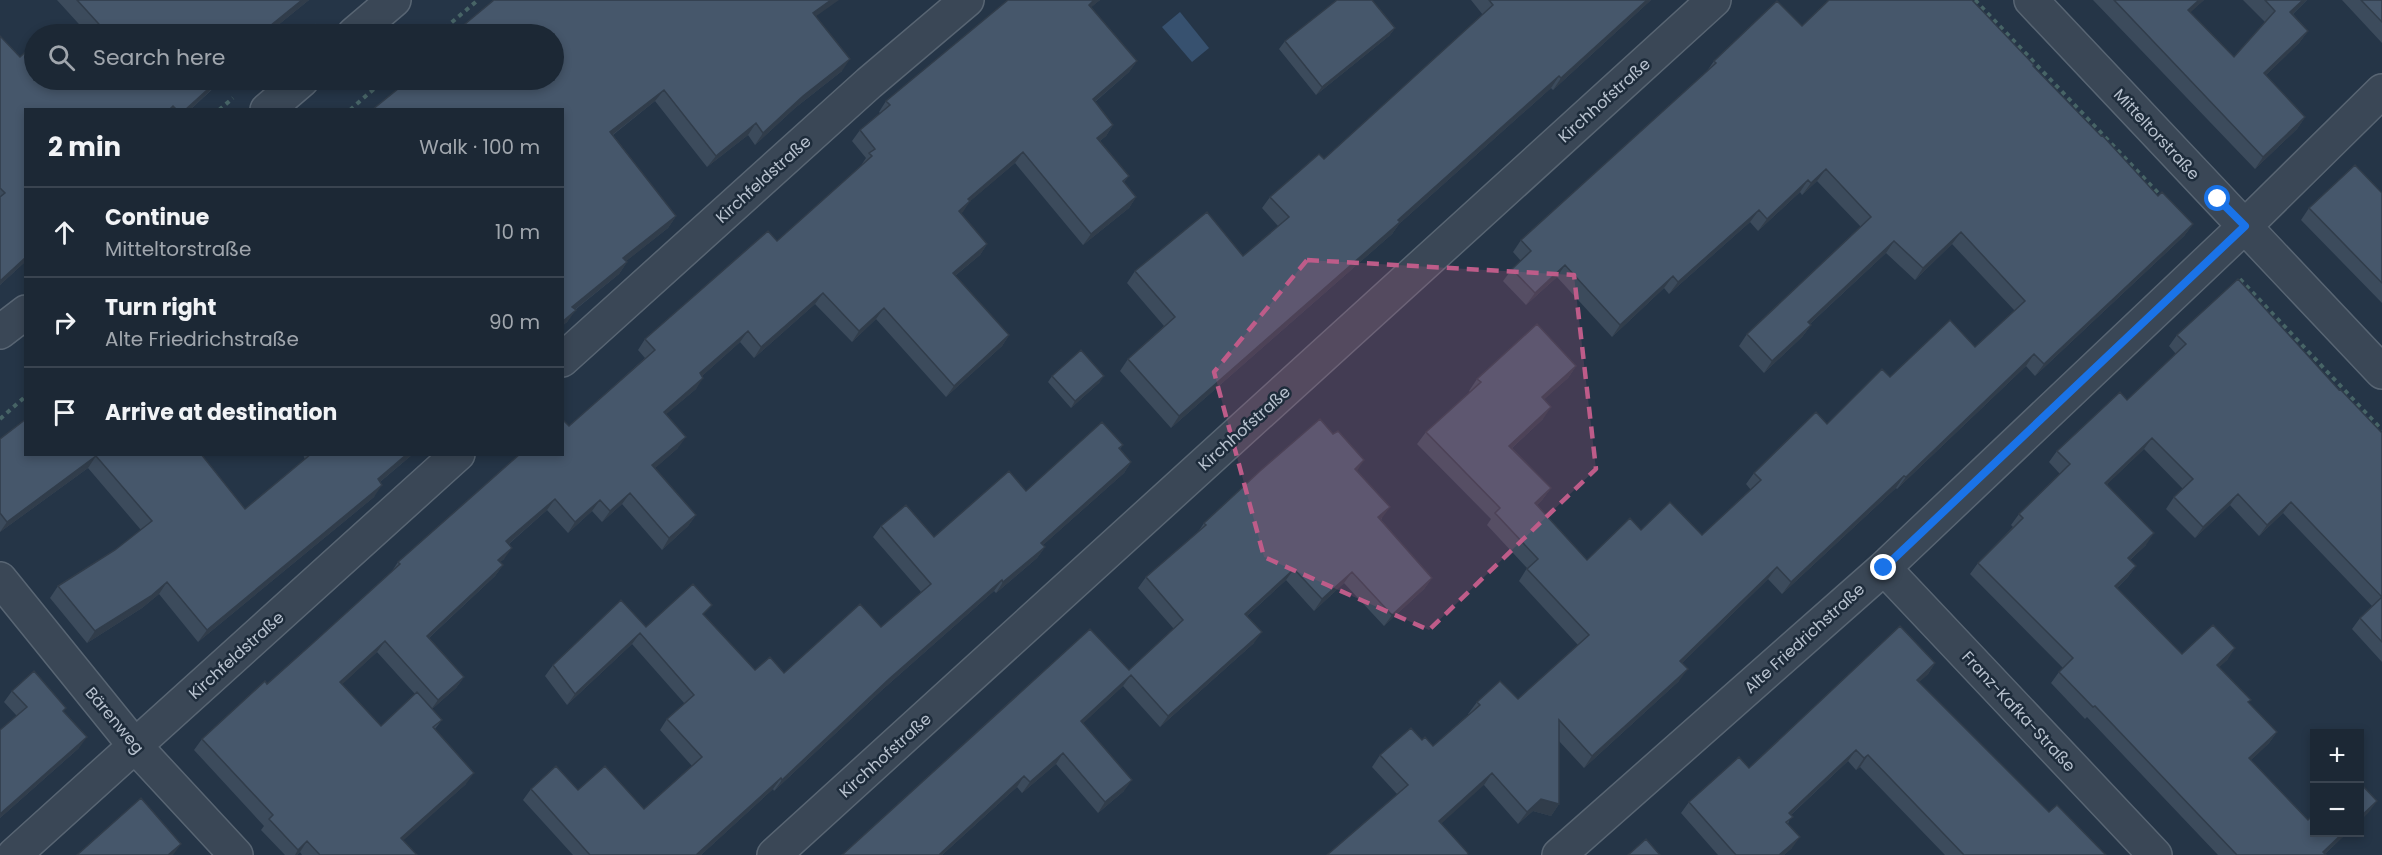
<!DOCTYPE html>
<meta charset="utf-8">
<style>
:root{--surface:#1c2835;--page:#293441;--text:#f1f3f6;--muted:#a0a6ad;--line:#3a4450}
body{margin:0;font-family:Poppins,sans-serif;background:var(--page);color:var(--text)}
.controls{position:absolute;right:18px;bottom:18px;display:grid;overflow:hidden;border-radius:0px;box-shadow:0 3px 9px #0003}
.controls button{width:54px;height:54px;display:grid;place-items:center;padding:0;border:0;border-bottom:2px solid var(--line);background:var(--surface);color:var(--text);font:30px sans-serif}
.stop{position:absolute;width:18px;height:18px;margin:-14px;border:4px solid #1a73e8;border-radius:50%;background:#fff}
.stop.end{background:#1a73e8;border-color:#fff;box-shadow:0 2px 6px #0008}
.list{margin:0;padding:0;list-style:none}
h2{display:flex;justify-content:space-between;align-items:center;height:78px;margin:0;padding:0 24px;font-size:26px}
h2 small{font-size:20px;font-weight:400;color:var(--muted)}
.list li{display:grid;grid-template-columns:39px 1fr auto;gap:18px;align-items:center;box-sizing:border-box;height:90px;padding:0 24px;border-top:2px solid var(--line)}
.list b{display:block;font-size:22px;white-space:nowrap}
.list p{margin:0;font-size:20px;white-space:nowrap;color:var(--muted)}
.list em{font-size:20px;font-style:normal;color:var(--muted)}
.icon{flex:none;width:33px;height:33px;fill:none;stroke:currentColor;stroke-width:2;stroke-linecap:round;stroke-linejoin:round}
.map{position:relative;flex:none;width:2382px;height:855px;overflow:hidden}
.search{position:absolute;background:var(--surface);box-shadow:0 3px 9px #0003;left:24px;top:24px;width:540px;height:66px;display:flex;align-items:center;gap:15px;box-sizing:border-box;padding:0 21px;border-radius:33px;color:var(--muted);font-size:22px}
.panel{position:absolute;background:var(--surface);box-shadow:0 3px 9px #0003;left:24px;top:108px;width:540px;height:348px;border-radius:0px}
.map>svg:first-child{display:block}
.water{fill:#37516f}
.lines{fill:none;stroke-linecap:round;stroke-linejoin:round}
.minor-casing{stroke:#586573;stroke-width:36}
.path{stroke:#476466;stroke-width:4;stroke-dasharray:4.5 4.5;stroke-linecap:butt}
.minor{stroke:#3a4756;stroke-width:33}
.wall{fill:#3c4b5c;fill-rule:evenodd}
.shaded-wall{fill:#313d4b}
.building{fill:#46576b;stroke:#313d4b;stroke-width:1.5}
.route{stroke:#1a73e8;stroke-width:8}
.marked{fill:#be5c89;fill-opacity:0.2;stroke:#be5c89;stroke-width:4.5;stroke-dasharray:12 8;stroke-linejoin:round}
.labels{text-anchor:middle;stroke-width:5;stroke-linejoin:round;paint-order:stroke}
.street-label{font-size:16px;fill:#b8c2cf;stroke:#1e2c3b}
</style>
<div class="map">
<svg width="2382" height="855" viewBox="0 0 2382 855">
<rect width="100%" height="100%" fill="#253547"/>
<path class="water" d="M1180 12 1209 48 1192 62 1162 27Z"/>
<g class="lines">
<defs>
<path id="minor" d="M2031 0 2382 372
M354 34 394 0
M267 110 302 80
M0 332 26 312
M562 360 869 83 967 0
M1884 568 2155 855
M0 579 135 746 236 855
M14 855 458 454
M774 855 1714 0
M1559 855 1884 568 2245 226 2382 91"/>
</defs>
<use href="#minor" class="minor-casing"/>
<path class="path" d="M1975 0 2162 197
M306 34 318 24
M438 34 478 0
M219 110 233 98
M350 110 384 80
M2240 279 2382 430
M0 419 26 396"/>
<use href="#minor" class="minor"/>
</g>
<path class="wall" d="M57 0H309L267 34H88Z
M1008 0H1100L1091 7 1137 61 1129 72 1095 102 1113 125 1106 136 1100 141 1129 176 1124 182 1136 197 1129 208 1083 245 1015 163 970 201 961 213 987 244 980 255 955 276 1009 335 1002 346 946 397 876 319 852 342 815 304 754 358 740 342 702 376 696 389 666 414 678 448 655 468 696 515 688 526 662 550 622 504 602 522 592 511 568 533 547 510 509 544 504 559 500 562 503 565 495 576 429 638 464 677 456 688 432 709 442 720 435 729 466 784 403 840 417 855H302L300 852 297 855H285L261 830 264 826 194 750 202 739 267 684 313 643 392 571 398 562 569 426 645 358 638 350 645 339 777 241 862 165V164L866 158 852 141 860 130 880 113 879 112 886 101ZM377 652 415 694 381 726 342 684Z
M1471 0H1651L1553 90 1551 88 1399 224 1392 234 1171 428 1120 371 1128 359 1164 326 1127 283 1135 271 1243 256 1278 226 1262 208 1270 197 1324 159 1483 15Z
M2093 0H2204L2190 12 2234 57 2265 22 2243 0H2307L2293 14 2308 31 2299 43 2266 75 2305 117 2297 129 2255 169Z
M2342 0H2382V43Z
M816 16 842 71 795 108 755 145 748 135 707 167 655 101 613 135 676 216 668 228 626 261 627 262 619 274 575 310 567 322 562 326V110Z
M1802 26 2033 66 2158 196 2193 224 2184 236 2035 376 2026 366 1897 489 1896 488 1782 594 1768 579 1682 663 1679 681 1584 768 1559 741V804L1551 816 1533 811 1518 824 1484 785 1397 794 1372 767 1380 755 1422 740 1433 746 1469 714H1468L1477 702 1518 699 1578 645 1519 581 1527 568 1487 525 1491 519 1417 444 1426 432 1470 392 1469 391 1477 379 1576 366 1568 378 1544 399 1543 419 1512 448 1551 488 1542 500 1537 505 1587 560 1641 530 1702 535 1751 490 1746 484 1754 473 1827 424 1890 377 1975 347 2015 311 1952 244 1915 280 1886 253 1810 324 1811 325 1802 337 1764 373 1739 346 1747 334 1861 227 1817 181 1802 195 1800 192 1758 231 1750 222 1669 294 1664 288 1612 337 1557 277 1526 305 1503 281 1512 269 1521 261 1513 252 1521 240 1707 71 1714 61Z
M1395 28 1389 36 1316 95 1279 49 1285 41Z
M0 36 34 80 76 83H219L190 110H26V261L0 285Z
M2382 193V303L2301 220 2309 208Z
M2177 335 2339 390 2382 433V662L2352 629 2360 618 2372 606 2283 513 2259 536 2230 505 2195 538 2166 509 2174 497 2183 489 2144 449 2107 484 2146 545 2130 560 2136 566 2128 577 2117 588 2182 654 2228 659 2219 667 2249 703 2277 732 2269 743 2251 760 2314 832H2348L2325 854 2326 855H2218L2087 717 2085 719 2051 683 2059 672 2063 668 1970 574 1978 563 2013 527 2011 525 2019 514 2060 474 2049 462 2057 451 2127 400 2176 354 2169 346Z
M1052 376 1100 382 1071 408 1048 382Z
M0 439 26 454H201L245 509 305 460 303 454H413L380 482 374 497 198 642 159 594 142 608 87 643 50 598 58 586 115 550 141 530 88 468 0 532Z
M1123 445 1120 449 1131 462 1124 473 1043 545 1045 547 1037 558 996 593 994 591 882 690 774 791 773 789 701 855H573L523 800 531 789 578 790 644 809 692 766 660 730 667 719 685 704 632 644 567 705 545 676 553 665 646 627 705 616 755 670 784 673 881 627 921 592 873 537 881 526 934 537 1026 491Z
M1357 471 1382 518 1381 520 1432 578 1424 589 1384 626 1344 583 1314 611 1286 580 1247 616 1254 643 1160 727 1123 686 1083 723 1124 791 1098 813 1056 764 1022 793 1017 787 942 855H842L1129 670 1174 629 1138 588 1146 577 1198 532 1204 523Z
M1935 663 1928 674 1919 682 2049 812 2106 855H1945L1860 767 1856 770 1848 761 1791 815 1788 824 1792 848 1784 855H1718L1681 813 1689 802Z
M12 691 64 712 79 748 0 818V730L17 716 4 702Z"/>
<path class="shaded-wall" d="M302 0H309L267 34H260Z
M831 0H839L805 24 813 13Z
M1094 0H1100L1081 16 1089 5Z
M1647 0H1651L1553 90 1561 78Z
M2199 0H2204L2179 23 2188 10Z
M2303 0H2307L2282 24 2290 12Z
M1395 28 1389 36 1316 95 1322 87Z
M2308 31 2299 43 2255 86 2264 73Z
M850 59 842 71 795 108 755 145 763 133 803 96Z
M1137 61 1129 72 1085 110 1093 99Z
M1559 76 1551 88 1399 224 1392 234 1171 428 1179 416Z
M218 80H221L190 110H185Z
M664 90 655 101 602 143 610 132Z
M2305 117 2297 129 2255 169 2263 157Z
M756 123 748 135 707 167 716 156Z
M1113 125 1106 136 1090 149 1097 138Z
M1023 152 1015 163 960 210 968 199Z
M1826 169 1817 181 1802 195 1811 183Z
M1808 180 1800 192 1758 231 1767 219Z
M1136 197 1129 208 1083 245 1091 234Z
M970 201 963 212 951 222 959 211Z
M1759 210 1750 222 1669 294 1678 282Z
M676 216 668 228 615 270 623 258Z
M2193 224 2184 236 2035 376 2044 364Z
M1961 232 1952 244 1915 280 1923 268Z
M1894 241 1886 253 1799 334 1808 322Z
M987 244 980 255 945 284 953 273Z
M26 257V261L0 285V281Z
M627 262 619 274 563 319 572 307Z
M1565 265 1557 277 1526 305 1535 293Z
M1673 276 1664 288 1612 337 1620 325Z
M823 293 815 304 754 358 761 347Z
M884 308 876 319 852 342 859 331Z
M576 310 567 322 562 326V322Z
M1811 325 1802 337 1764 373 1772 361Z
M748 331 740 342 692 385 700 373Z
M1009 335 1002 346 946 397 954 386Z
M2034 354 2026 366 1897 489 1906 477Z
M1576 366 1568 378 1534 409 1542 397Z
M1104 376 1100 382 1071 408 1075 401Z
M703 378 696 389 656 423 664 412Z
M1551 407 1543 419 1501 458 1509 446Z
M686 437 678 448 645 477 652 465Z
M2152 438 2144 449 2097 494 2105 483Z
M407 454H413L369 491 378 479Z
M96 456 88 468 0 532 7 522Z
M1364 460 1357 471 1355 469Z
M1131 462 1124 473 1033 554 1041 543Z
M1904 476 1896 488 1782 594 1791 582Z
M382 485 374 497 198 642 207 630Z
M1551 488 1542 500 1527 515 1535 503Z
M630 493 622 504 602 522 610 511Z
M2238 494 2230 505 2195 538 2203 527Z
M555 499 547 510 499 552 506 541Z
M600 500 592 511 568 533 575 522Z
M2291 502 2283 513 2259 536 2267 525Z
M1390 507 1382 518 1371 528 1378 517Z
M696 515 688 526 662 550 669 538Z
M2154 533 2146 545 2120 569 2128 558Z
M1045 547 1037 558 996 593 1003 582Z
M512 548 504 559 490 571 498 560Z
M503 565 495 576 419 647 427 636Z
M2136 566 2128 577 2107 597 2115 586Z
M1777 567 1768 579 1672 673 1680 661Z
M1294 569 1286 580 1237 625 1245 614Z
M1352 572 1344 583 1314 611 1322 599Z
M1432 578 1424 589 1384 626 1392 615Z
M1002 580 994 591 882 690 774 791 782 780 889 679Z
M167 582 159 594 142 608 87 643 95 631Z
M1262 632 1254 643 1160 727 1168 716Z
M640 633 632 644 567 705 575 694Z
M385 641 377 652 333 693 340 682Z
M2235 648 2228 659 2209 677 2217 665Z
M1935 663 1928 674 1909 692 1917 680Z
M1688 669 1679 681 1584 768 1592 756Z
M1131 675 1123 686 1074 732 1081 721Z
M464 677 456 688 430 711 438 700Z
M2277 732 2269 743 2241 770 2249 758Z
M87 737 79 748 0 818V814Z
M1856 750 1848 761 1781 824 1789 813Z
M1063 753 1056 764 1022 793 1030 782Z
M1868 755 1860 767 1856 770 1864 758Z
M474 773 466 784 394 849 401 838Z
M1492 773 1484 785 1431 833 1439 821Z
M1024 776 1017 787 942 855H938Z
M781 778 773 789 701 855H696Z
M1132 780 1124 791 1098 813 1105 802Z
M1541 799 1559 804 1551 816 1533 811 1518 824 1527 812Z
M2377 801 2369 812 2360 821V817Z
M2344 832H2348L2324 855 2323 852Z
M1800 837 1792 848 1784 855H1779Z
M307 841 300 852 297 855H295L298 850Z
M181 844 173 855H168Z"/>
<path class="building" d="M77 0H302L260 34H108Z
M494 0H831L813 13 850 59 803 96 763 133 756 123 716 156 664 90 610 132 676 216 623 258 627 262 572 307 576 310 562 322V110H372L409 80H554V34H453Z
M1008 0H1094L1089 5 1137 61 1093 99 1113 125 1097 138 1129 176 1123 181 1136 197 1091 234 1023 152 968 199 970 201 959 211 987 244 953 273 1009 335 954 386 884 308 859 331 823 293 761 347 748 331 700 373 703 378 664 412 686 437 652 465 696 515 669 538 630 493 610 511 600 500 575 522 555 499 506 541 512 548 498 560 503 565 427 636 464 677 438 700 385 641 340 682 381 726 417 692 442 720 433 727 474 773 401 838 417 855H320L307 841 298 850 269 819 273 815 202 739 265 681 267 684 313 643 400 564 398 562 520 454H562V419L569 426 655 350 645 339 768 231 777 241 872 156 869 153 875 149 860 130 890 105 886 101Z
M1337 0H1372L1395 28 1322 87 1285 41Z
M1489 0H1647L1561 78 1559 76 1398 220 1400 222 1179 416 1128 359 1175 317 1135 271 1207 212 1243 256 1289 217 1270 197 1319 154 1324 159 1493 5Z
M1829 0H1972L2034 65 2033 66 2101 136 2102 135 2158 196 2162 192 2193 224 2044 364 2034 354 1906 477 1904 476 1791 582 1777 567 1680 661 1688 669 1592 756 1559 720V804L1541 799 1527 812 1492 773 1439 821 1468 853 1467 855H1327L1408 785 1380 755 1411 728 1422 740 1425 737 1433 746 1480 705 1477 702 1500 681 1518 699 1589 635 1527 569 1538 559 1495 513 1500 508 1426 432 1481 382 1477 379 1537 324 1576 366 1542 397 1551 407 1509 446 1551 488 1535 503 1587 560 1630 518 1641 530 1670 502 1702 535 1761 480 1754 473 1816 412 1827 424 1882 369 1890 377 1950 320 1975 347 2025 301 1961 232 1923 268 1894 241 1808 322 1811 325 1772 361 1747 334 1871 217 1826 169 1811 183 1808 180 1767 219 1759 210 1678 282 1673 276 1620 325 1565 265 1535 293 1512 269 1531 251 1521 240 1716 63 1714 61 1777 1 1802 26Z
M2114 0H2199L2188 10 2234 57 2275 11 2265 0H2303L2290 12 2308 31 2264 73 2305 117 2263 157Z
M2361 0H2382V22Z
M0 36 20 57 33 45 34 46V80H73L76 83 80 80H218L185 110H177L173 106 169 110H26V257L0 281V197L5 193 0 188Z
M2355 165 2382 193V283L2309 208Z
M2238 279 2339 390 2340 389 2382 433V597L2291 502 2267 525 2238 494 2203 527 2174 497 2193 479 2152 438 2105 483 2154 533 2128 558 2136 566 2115 586 2182 654 2213 625 2235 648 2217 665 2251 700 2248 702 2277 732 2249 758 2308 820 2314 814V832H2344L2323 852 2326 855H2237L2095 706 2093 707 2059 672 2073 658 1978 563 2023 518 2019 514 2070 464 2057 451 2120 392 2127 400 2186 344 2177 335Z
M1081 350 1104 376 1075 401 1052 376Z
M26 419V454H201L245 509 311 454H407L378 479 382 485 207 630 167 582 151 596 95 631 58 586 115 550 152 521 96 456 7 522 0 513V439Z
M1320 419 1333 434 1338 431 1364 460 1355 469 1390 507 1378 517 1432 578 1392 615 1352 572 1322 599 1294 569 1245 614 1262 632 1168 716 1131 675 1081 721 1132 780 1105 802 1063 753 1030 782 1024 776 940 854 941 855H842L1090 629 1129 670 1183 620 1146 577 1206 525 1204 523 1260 471Z
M1102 422 1123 445 1119 448 1131 462 1041 543 1045 547 1003 582 1002 580 889 679 782 780 781 778 696 855H590L531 789 556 766 578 790 605 766 644 809 702 757 667 719 694 695 640 633 575 694 553 665 621 600 646 627 693 584 712 605 703 614 755 670 770 657 784 673 860 604 881 627 931 584 881 526 906 505 934 537 1009 471 1026 491Z
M2382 597V642L2360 618Z
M1900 626 1935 663 1917 680 2049 812 2057 805 2106 855H1964L1868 755 1864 758 1856 750 1789 813 1793 817 1786 822 1800 837 1779 855H1736L1689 802 1739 757 1749 768Z
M34 671 66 708 63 711 87 737 0 814V730L27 707 12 691Z
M2360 783 2377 801 2360 817Z
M141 798 181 844 168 855H77Z
M1646 839 1660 855H1628Z"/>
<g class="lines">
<path class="route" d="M1884 568 2245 226 2218 199"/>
</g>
<path class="marked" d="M1307 260 1574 275 1596 469 1429 630 1264 557 1214 372Z"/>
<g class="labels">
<g class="street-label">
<text transform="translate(1604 100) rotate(-42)" y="6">Kirchhofstraße</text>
<text transform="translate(2157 134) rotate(47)" y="6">Mitteltorstraße</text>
<text transform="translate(763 179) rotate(-42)" y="6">Kirchfeldstraße</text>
<text transform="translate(1244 428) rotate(-42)" y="6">Kirchhofstraße</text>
<text transform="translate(1804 638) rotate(-42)" y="6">Alte Friedrichstraße</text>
<text transform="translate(236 655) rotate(-42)" y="6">Kirchfeldstraße</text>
<text transform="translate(2019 711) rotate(47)" y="6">Franz-Kafka-Straße</text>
<text transform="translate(115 720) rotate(50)" y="6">Bärenweg</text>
<text transform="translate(885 755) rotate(-42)" y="6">Kirchhofstraße</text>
</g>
</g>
</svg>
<div class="controls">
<button>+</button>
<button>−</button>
</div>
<div class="stop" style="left:2218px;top:199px"></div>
<div class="stop end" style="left:1884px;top:568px"></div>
<div class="search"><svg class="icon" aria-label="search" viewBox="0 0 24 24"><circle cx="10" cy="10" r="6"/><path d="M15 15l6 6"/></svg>Search here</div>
<section class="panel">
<h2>2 min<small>Walk · 100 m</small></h2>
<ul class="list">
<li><svg class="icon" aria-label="ahead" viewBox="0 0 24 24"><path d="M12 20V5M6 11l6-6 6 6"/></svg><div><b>Continue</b><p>Mitteltorstraße</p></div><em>10 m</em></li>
<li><svg class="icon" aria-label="right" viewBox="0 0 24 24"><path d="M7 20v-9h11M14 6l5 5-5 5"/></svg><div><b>Turn right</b><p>Alte Friedrichstraße</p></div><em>90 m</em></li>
<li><svg class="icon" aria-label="arrive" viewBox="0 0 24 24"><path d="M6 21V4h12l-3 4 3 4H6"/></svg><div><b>Arrive at destination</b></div></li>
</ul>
</section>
</div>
